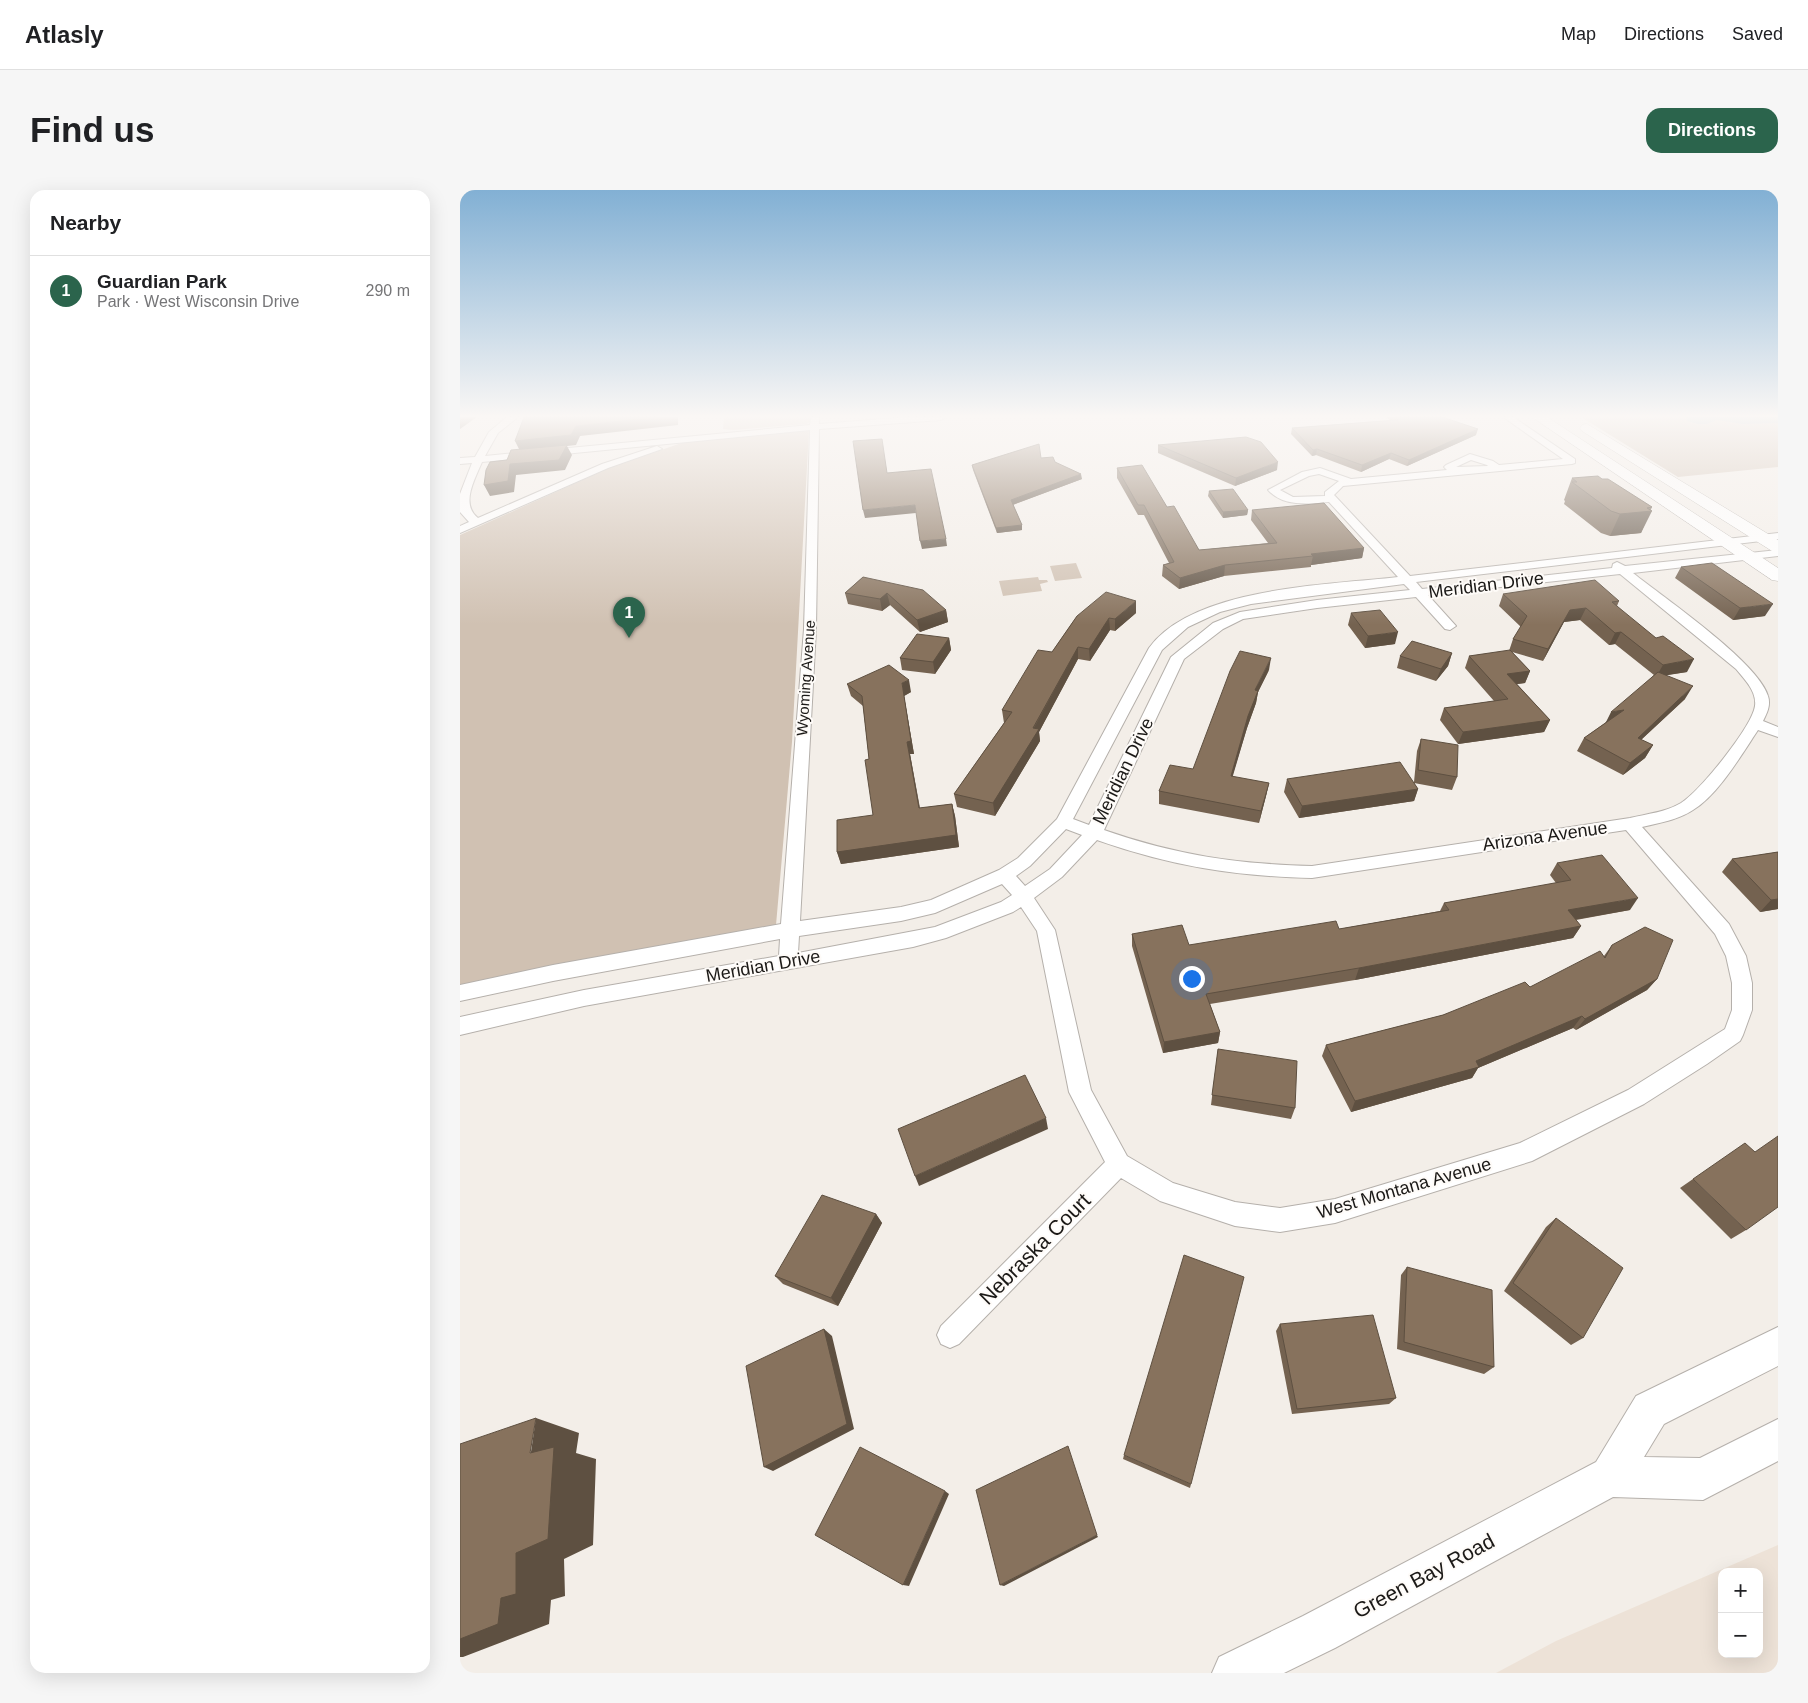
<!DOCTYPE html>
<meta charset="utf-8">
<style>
:root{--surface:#fff;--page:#f6f6f6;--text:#202124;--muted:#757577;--line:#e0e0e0;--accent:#2b644c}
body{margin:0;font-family:Helvetica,sans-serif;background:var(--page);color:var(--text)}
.controls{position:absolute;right:15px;bottom:15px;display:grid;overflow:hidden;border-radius:10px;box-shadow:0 5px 20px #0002}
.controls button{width:45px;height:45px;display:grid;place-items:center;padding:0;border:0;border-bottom:1px solid var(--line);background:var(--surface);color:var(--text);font:25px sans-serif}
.you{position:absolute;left:731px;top:788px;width:18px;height:18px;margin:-12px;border:4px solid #fff;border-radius:50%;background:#1a73e8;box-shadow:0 0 0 8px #1a73e833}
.badge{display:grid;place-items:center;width:32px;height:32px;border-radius:50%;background:var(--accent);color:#fff;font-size:16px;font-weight:700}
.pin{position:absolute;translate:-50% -41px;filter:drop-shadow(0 1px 2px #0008)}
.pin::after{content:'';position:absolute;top:26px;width:18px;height:15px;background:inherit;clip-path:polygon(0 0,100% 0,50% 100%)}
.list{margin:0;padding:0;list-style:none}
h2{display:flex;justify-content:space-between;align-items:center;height:65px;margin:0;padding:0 20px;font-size:21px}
h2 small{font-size:16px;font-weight:400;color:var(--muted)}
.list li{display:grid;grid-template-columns:32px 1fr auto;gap:15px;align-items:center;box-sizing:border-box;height:70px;padding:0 20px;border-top:1px solid var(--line)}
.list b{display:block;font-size:19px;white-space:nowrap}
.list p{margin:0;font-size:16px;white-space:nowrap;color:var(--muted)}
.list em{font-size:16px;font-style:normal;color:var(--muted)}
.map{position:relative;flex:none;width:1318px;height:1483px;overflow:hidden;border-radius:15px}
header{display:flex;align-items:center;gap:30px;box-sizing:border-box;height:70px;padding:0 25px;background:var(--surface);border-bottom:1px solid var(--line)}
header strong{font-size:24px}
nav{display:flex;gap:28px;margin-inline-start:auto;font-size:18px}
.intro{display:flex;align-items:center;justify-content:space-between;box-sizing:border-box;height:120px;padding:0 30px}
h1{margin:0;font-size:35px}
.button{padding:12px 22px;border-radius:15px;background:var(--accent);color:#fff;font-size:18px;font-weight:700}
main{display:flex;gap:30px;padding:0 30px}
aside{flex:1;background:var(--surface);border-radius:15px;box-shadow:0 5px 20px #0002}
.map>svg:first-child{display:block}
.built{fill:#ede2d7;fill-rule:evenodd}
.green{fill:#d0c1b2}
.water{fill:#8aabb7}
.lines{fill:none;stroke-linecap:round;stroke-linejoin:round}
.minor-casing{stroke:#b5b0ab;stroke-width:2}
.secondary-casing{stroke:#b5b0ab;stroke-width:2}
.trunk-casing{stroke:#b5b0ab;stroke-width:1}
.minor{fill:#fff;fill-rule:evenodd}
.secondary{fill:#fff;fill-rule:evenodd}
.trunk{fill:#fff;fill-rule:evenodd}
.wall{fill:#746250}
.shaded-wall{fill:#5e5041}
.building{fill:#87725d;stroke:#5e5041}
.labels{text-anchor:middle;stroke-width:4;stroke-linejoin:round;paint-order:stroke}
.far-street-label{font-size:15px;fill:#1b1917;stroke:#fefbf8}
.street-label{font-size:18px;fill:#1b1917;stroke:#fefbf8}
.near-street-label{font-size:21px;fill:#1b1917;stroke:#fefbf8}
</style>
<header>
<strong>Atlasly</strong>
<nav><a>Map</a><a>Directions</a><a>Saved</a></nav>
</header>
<div class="intro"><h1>Find us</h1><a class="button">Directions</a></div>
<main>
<aside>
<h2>Nearby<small></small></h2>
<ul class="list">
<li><span class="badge">1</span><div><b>Guardian Park</b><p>Park · West Wisconsin Drive</p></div><em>290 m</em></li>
</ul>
</aside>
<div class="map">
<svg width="1318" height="1483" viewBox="0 0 1318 1483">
<rect width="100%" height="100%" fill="#f3eee8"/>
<path class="built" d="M1318 1355V1483H1036L1096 1451ZM1262 1382H1299V1464H1262Z"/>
<path class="green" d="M264 227H351V232L346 234 273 240 263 239Z
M1121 227H1318V277L1218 287Z
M349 240 332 552 316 735 0 795V345L149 278 236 248Z
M616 373 622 388 595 391 590 376Z
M578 387 579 390H587L588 392 580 394 582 401 543 406 539 391Z"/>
<path class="water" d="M1226 227H1318V233L1282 234 1257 230 1247 234H1238L1227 231Z"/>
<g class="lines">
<defs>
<path id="minor" d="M47 227H58L38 243 25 266 350 235 351 227H359V234L449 227H485L481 230 359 239 356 439 340 731 441 717 471 710 539 680 558 668 597 629 689 458C733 397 869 395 938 387L869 312C849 314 823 317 808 300L842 282 860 278 891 289 987 280 984 277 986 275 1010 264 1033 271 1039 275 1103 269 1043 227H1053L1115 269V273L1112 274 883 296 874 305 876 307 950 386 1318 343V349L956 392 962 399 1152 378 1153 374 1157 372 1165 376 1318 360V366L1173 383C1203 407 1298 472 1308 506 1311 515 1307 523 1303 531L1318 537V547L1298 540C1282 564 1258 605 1233 620 1218 630 1199 633 1182 637L1269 734 1286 766 1292 793V820L1283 845 1280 851 1247 874 1184 914 1072 971 875 1033 820 1042 775 1036 700 1011 661 988 499 1154 490 1158 481 1154 477 1145 481 1136 645 972 609 902 577 741 561 717 553 722 486 748 453 757 124 816 0 845V827L124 800 319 766 320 749 93 791 0 811V795L93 775 321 734 344 439 350 240 22 272C15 289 0 314 18 328L142 274 197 256 202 259 148 278 0 343V336L9 332 0 322V304L12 273 0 274V268L15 267 29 242ZM1011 270 1027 275 1028 276 996 277ZM859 284 879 291 865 302V306L833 307 820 300 849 286ZM1160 384 1276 479C1284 489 1297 501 1295 516 1292 537 1240 601 1221 613 1206 622 1187 624 1170 628L852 676C776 674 716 665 644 640L724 469 763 439 783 429 857 418 956 407 985 439 990 440 996 436 968 405ZM944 394 950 400 857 410 780 422 753 433 711 467 629 635 613 629 702 460 728 437 760 422 791 414ZM606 639 622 645 590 679 565 696 556 686 570 676ZM1166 640 1255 744 1266 766 1272 793V820L1265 839 1168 900 1060 953 875 1009 820 1018 775 1012 713 993 667 966 631 900 595 740 574 708 602 687 637 650C711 676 773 686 852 688ZM542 694 552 705 541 712 475 737 338 763 339 746 441 731 475 723Z"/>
<path id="secondary" d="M1318 1137V1176L1204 1234 1184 1267 1240 1268 1318 1229V1271L1243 1310 1153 1307 875 1458 824 1483H752L759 1467 843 1426 1136 1272 1176 1206Z"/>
<path id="trunk" d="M1072 227H1087L1318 378V391L1312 390Z
M1127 234 1318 350V362L1312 361 1122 241 1120 238 1122 235Z"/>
</defs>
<use href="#minor" class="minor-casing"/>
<use href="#secondary" class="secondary-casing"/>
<use href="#trunk" class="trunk-casing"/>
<use href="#minor" class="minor"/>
<use href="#secondary" class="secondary"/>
<use href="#trunk" class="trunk"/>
</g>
<path class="wall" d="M926 227H982L1016 245 947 276 929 269 901 282 856 265 852 266 831 244 832 238 930 230Z
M698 255 817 280 775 296 698 263Z
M581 268 595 272 622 289 553 315 562 340 537 343 513 280 512 275Z
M657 278 707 317 739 360 808 353 791 330 792 320 904 358 902 368 851 375V377L764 386 719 399 702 386 703 375 709 373 684 325H678L657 288Z
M1112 288 1142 289 1192 317 1181 343 1150 346 1141 343 1104 314 1105 311 1104 310Z
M749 301 788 320 787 325 763 328 748 306Z
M1221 377 1305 426 1273 430 1215 388Z
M403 387 486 420 488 432 460 442 430 415 422 421 388 414 385 403Z
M1043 404 1159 411 1157 416 1227 482 1206 485 1225 509 1181 550 1193 555 1185 568 1163 585 1117 561 1124 548 1145 533 1194 485 1155 454 1149 455 1120 430 1104 432 1083 471 1052 462 1070 481 1065 493 1057 494 1090 530 1084 542 998 554 980 530 984 518 1034 511 1005 478 1009 466 1049 461 1053 449 1061 437 1039 416Z
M676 423 655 441 650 440 630 471 618 469 579 542 580 551 535 626 497 617 494 604 544 533 542 520 592 462 617 426Z
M891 423 935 454 905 458 888 435Z
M489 448 491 460 475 484 442 480 440 468Z
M992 463 988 476 976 491 937 478 940 466Z
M809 480 798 502 796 513 787 538 772 587 809 593 806 606 799 633 699 614V601L733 579Z
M387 494 451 502 444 506 454 564H450L460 618 492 614 495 626 499 657 381 674 377 662 413 625 409 569 403 516 391 506Z
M961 549 997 587 992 600 954 593 958 599 954 611 839 628 824 602 827 589 954 592 957 561Z
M1318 662V719L1300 722 1262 682 1272 669Z
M1097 673 1170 720 1116 730 1121 736 1113 748 895 790 750 814 760 842 758 853 703 863 672 756V744L729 755 879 739 980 721 984 713 1096 693 1090 685Z
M1152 755 1197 789 1187 800 1116 840 1113 838 1018 878 1012 888 891 922 862 866 866 855 983 825 1070 797 1144 766Z
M758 859 835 918 831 929 751 915Z
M1233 989 1286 1040 1271 1049 1220 998Z
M416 1024 422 1033 378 1116 323 1094 315 1086Z
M1096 1028 1123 1148 1111 1155 1044 1101 1086 1037Z
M947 1077 1034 1177 1024 1184 937 1159 941 1085Z
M820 1134 936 1208 929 1214 832 1224 816 1141Z
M664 1265 731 1294 730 1298 663 1269Z"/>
<path class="shaded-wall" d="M0 227H17L0 239Z
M197 227H218V235L120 246 116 255 107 256 112 265 105 280 56 285 54 302 30 306 24 295 50 274 60 261 55 251 116 236Z
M1018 239 1016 245 947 276 949 270Z
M857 259 856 265 852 266 853 260Z
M931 263 929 269 901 282 902 275Z
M818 272 817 280 775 296 776 288Z
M621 284 622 289 552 315 551 310Z
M455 315 456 323 405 328 403 320Z
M788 320 787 325 763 328V322Z
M1192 321 1181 343 1150 346 1160 324Z
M562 335V340L537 343 536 338Z
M486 349 487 356 462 359 460 351Z
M904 358 902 368 851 375 853 366 851 364Z
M765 375 764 386 719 399 720 388Z
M427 403 430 415 422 421 420 409Z
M676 411V423L655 441V429Z
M1313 414 1305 426 1273 430 1280 418Z
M1126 418 1120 430 1104 432 1083 471 1088 459 1110 420Z
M486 420 488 432 460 442 457 430Z
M649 428 650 440 630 471 629 459Z
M938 442 935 454 905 458 908 446Z
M1161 442 1155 454 1149 455 1155 443Z
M489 448 491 460 475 484 473 472Z
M618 457V469L579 542 580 551 535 626 533 613Z
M992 463 988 476 976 491 981 479Z
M811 468 809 480 798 502 796 513 787 538 769 599 771 586 795 500Z
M1234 469 1227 482 1196 487 1203 475Z
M1070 481 1065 493 1042 496 1047 484Z
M449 490 451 502 444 506 454 564H450L462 631 447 552 442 493Z
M1233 496 1225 509 1170 560 1178 548Z
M1164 520 1145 534 1151 522Z
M1090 530 1084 542 998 554 1003 542Z
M1193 555 1185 568 1163 585 1170 573Z
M809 593 806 606 799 633 801 621Z
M958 599 954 611 839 628 842 616Z
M492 614 495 626 499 657 381 674 377 662Z
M1178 708 1170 720 1101 732 1108 720Z
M1318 709V719L1300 722 1311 710Z
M1121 736 1113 748 895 790 899 778Z
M1197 789 1187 800 1116 840 1125 829Z
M1122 826 1113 838 1018 878 1012 888 891 922 895 911 1016 871Z
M760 842 758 853 703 863 704 852Z
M586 928 588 939 459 996 455 986Z
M416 1024 422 1033 378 1116 371 1108Z
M364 1139 372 1146 394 1239 313 1281 304 1277Z
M76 1228 119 1243 116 1263 136 1269 133 1355 104 1369 105 1406 91 1410 89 1434 3 1467H0V1449L56 1363Z
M485 1301 489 1304 449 1396 443 1395Z
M637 1345 638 1347 544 1396 540 1395Z"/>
<path class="building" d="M64 227H197L116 236 111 245 55 251Z
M935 227H982L1018 239 949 270 931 263 902 275 857 259 853 260 832 238 938 230Z
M786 247 801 252 818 272 776 288 698 255Z
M422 249 427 283 471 279 486 349 460 351 455 315 403 320 393 251Z
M579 254 581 268 593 267 595 272 621 284 551 310 562 335 536 338 512 275Z
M107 255 99 270 50 274 48 291 24 295 26 280 30 272 47 270 51 260Z
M682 275 707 317 714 316 739 360 817 353 792 320 864 313 904 358 851 364 853 366 765 375 720 388 703 375 714 372 684 315H678L657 278Z
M1138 286 1142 289H1148L1192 317 1187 318 1192 321 1160 324 1151 321 1112 292H1117L1112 288Z
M773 299 788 320 763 322 749 301Z
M1252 373 1313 414 1280 418 1221 377Z
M403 387 463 400 486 420 457 430 427 403 420 409 385 403Z
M1135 390 1159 411 1152 412 1196 448 1203 446 1234 469 1203 475 1161 442 1155 443 1126 418 1110 420 1088 459 1053 449 1067 426 1043 404Z
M646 402 676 411 655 429 649 428 629 459 618 457 573 538 579 539 533 613 494 604 552 522 542 520 578 460 592 462 617 426Z
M920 420 938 442 908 446 891 423Z
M457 444 489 448 473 472 440 468Z
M952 451 992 463 981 479 940 466Z
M1050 460 1070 481 1047 484 1090 530 1003 542 984 518 1048 509 1009 466Z
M780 461 811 468 795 500 798 501 788 526 771 586 809 593 801 621 699 601 710 575 733 579 770 481Z
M429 475 449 490 442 493 451 551 447 552 459 618 492 614 496 645 377 662V630L413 625 405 570 409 569 402 506 387 494Z
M1198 482 1233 496 1178 548 1193 555 1170 573 1124 548 1164 520 1151 522Z
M961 549 998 555 997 587 958 580Z
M940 572 958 599 842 616 827 589Z
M1318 662V709L1311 710 1272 669Z
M1142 665 1178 708 1108 720 1121 736 899 778 746 804 760 842 704 852 672 744 722 735 729 755 876 731 879 739 989 720 984 713 1111 690 1097 673Z
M1185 737 1213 750 1197 789 1125 829 1122 826 1016 871 1019 877 895 911 866 855 983 825 1065 792 1070 797 1140 761 1145 768 1152 755Z
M758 859 837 871 835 918 752 905Z
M565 885 586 928 455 986 438 939Z
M1318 946V1017L1286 1040 1233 989 1285 953 1295 962Z
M362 1005 416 1024 371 1108 315 1086Z
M1096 1028 1163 1078 1123 1148 1053 1093Z
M724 1065 784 1087 731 1294 664 1265Z
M947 1077 1032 1100 1034 1177 944 1152Z
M913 1125 936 1208 837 1219 820 1134Z
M364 1139 387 1234 304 1277 286 1176Z
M76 1228 70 1263 94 1257 88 1349 56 1363V1404L41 1408 38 1434 0 1449V1254Z
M608 1256 637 1345 540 1395 516 1300Z
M400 1257 485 1301 443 1395 355 1345Z"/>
<linearGradient id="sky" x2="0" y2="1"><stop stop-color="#82b0d4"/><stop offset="0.52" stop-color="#faf7f5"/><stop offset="1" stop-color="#faf7f5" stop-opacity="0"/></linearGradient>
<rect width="1318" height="435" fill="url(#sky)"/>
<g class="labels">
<g class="far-street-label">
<text transform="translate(346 488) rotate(-86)" y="5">Wyoming Avenue</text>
</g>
<g class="street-label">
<text transform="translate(1026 395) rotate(-7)" y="6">Meridian Drive</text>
<text transform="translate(663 581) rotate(-64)" y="6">Meridian Drive</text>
<text transform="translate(1085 646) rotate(-8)" y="6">Arizona Avenue</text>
<text transform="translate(303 776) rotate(-10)" y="6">Meridian Drive</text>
<text transform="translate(944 998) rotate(-16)" y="6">West Montana Avenue</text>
</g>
<g class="near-street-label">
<text transform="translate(575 1059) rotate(-45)" y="7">Nebraska Court</text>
<text transform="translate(964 1386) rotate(-28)" y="7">Green Bay Road</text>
</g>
</g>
</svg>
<div class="controls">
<button>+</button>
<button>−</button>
</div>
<div class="you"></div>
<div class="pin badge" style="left:169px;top:448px">1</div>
</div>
</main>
